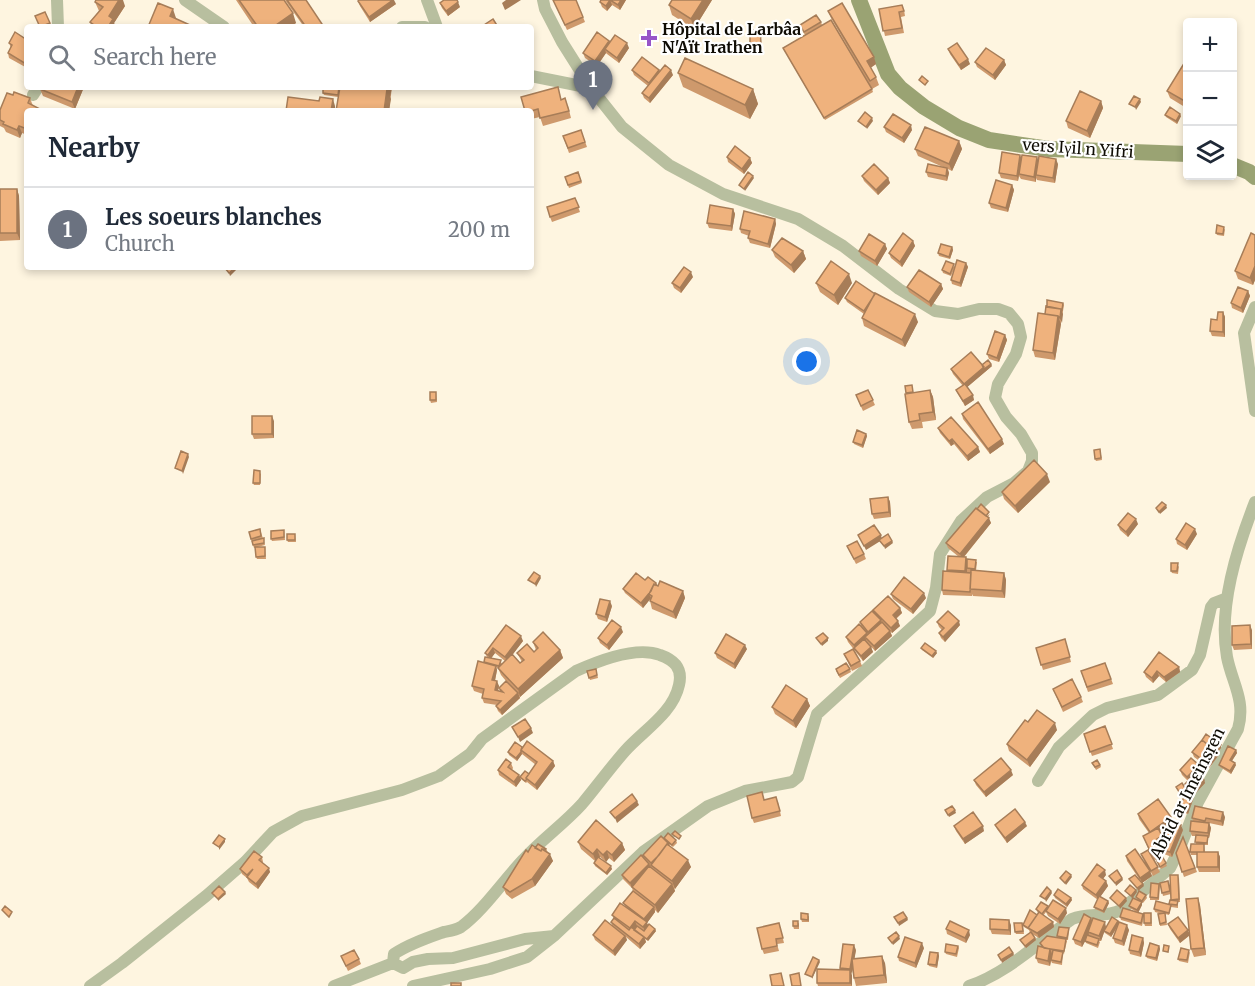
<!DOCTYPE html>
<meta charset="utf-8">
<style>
:root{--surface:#fff;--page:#f6f6f7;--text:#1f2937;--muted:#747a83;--line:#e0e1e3;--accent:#2563eb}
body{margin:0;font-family:Merriweather,serif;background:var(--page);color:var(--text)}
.controls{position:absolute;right:18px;top:18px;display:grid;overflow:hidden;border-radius:6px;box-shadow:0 3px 9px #0003}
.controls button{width:54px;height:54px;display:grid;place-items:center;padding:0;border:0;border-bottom:2px solid var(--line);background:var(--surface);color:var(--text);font:30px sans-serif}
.you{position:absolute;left:807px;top:362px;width:21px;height:21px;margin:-15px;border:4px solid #fff;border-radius:50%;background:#1a73e8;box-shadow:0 0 0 9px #1a73e833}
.badge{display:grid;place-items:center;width:39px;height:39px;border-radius:50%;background:var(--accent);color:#fff;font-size:20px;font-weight:700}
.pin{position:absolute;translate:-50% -50px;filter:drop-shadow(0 2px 3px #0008)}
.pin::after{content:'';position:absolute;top:32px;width:21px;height:18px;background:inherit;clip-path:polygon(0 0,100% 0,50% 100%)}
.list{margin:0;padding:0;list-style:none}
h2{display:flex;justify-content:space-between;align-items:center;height:78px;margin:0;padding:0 24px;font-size:26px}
h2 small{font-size:20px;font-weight:400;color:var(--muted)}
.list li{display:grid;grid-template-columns:39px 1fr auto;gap:18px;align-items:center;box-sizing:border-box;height:84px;padding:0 24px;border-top:2px solid var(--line)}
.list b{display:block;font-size:22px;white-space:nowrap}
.list p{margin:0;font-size:20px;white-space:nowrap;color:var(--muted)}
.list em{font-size:20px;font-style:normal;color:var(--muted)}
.icon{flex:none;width:33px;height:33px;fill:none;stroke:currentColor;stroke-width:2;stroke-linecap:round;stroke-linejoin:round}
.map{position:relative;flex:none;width:1255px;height:986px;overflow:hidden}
.search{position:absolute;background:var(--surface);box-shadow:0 3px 9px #0003;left:24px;top:24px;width:510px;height:66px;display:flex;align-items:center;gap:15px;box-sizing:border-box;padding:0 21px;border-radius:6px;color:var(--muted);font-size:22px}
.panel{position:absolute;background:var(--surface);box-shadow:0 3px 9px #0003;left:24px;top:108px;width:510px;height:162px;border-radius:6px}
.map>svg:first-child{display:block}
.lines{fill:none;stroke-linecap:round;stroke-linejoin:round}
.minor{stroke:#b8bf9f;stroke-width:12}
.secondary{stroke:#9aa373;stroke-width:16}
.wall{fill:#ce996c;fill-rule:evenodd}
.shaded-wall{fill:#a77d58}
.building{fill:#efb27d;stroke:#a77d58;stroke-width:1.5}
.poi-dot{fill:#9854c8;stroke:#fff;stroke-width:2}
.labels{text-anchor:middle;stroke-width:4.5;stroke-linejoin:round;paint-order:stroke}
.poi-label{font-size:16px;font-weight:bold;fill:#0f0c04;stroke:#fff;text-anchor:start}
.street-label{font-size:16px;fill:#0f0c04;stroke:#fff}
</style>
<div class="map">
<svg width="1255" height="986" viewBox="0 0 1255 986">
<rect width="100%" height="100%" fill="#fef5e0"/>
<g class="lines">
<path class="minor" d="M57 0 58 27
M185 0 224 27
M427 0 437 27
M402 27H425
M531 76 591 88
M33 95 38 87
M1255 307 1244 333 1255 411
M1038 781 1059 747 1093 715 1107 708 1158 695 1192 670 1200 655 1211 607 1214 603 1227 598
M90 986 122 963 206 896 245 862 273 832 302 816 402 790 439 776 470 754 482 739 576 671C598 661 637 646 660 655 674 660 683 668 679 685 673 713 644 730 625 751 610 768 597 786 582 804 564 824 541 840 523 860 504 880 483 911 461 927 456 930 449 931 444 932 427 938 409 944 394 954L393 963 403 968 413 962 428 959 453 958 525 939 554 936
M334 986 393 963
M413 986 490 969 527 957 555 935 643 852 708 806 745 791 792 782 798 777 817 714 930 611 936 588 940 554 961 521 987 497 1014 483 1028 471 1032 461V453L1021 434 1006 417 995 398 998 384 1016 354 1021 337 1018 324 1009 313 998 309H979L958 314 935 311 899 289 843 246 798 219 723 194 669 165 622 127 591 88 562 42 545 9 543 0
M969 986C1007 973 1039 942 1072 919 1088 912 1106 918 1121 910L1170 868 1179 850 1198 802 1238 729C1246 700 1232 683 1227 657 1218 607 1237 548 1255 502"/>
<path class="secondary" d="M859 0 888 74 900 88 924 107 959 128 989 140 1049 149 1188 154
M1232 165 1249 172 1255 177"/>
</g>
<path class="wall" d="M236 0H284L296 23 290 27H254Z
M285 0H306L324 27H304Z
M553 0 583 17 585 22 567 30Z
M601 0H626L620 10 612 5 607 11 602 7 600 2Z
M712 0 694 29 672 15 669 5Z
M358 1 396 4 370 22 360 6Z
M95 2 125 6 114 23 116 27H92L90 22 99 11Z
M440 3 460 7 448 16 442 8Z
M879 9 904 10 905 16 901 17 904 33 885 36Z
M828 11 876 64 870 68 876 77 879 85 872 89 831 18Z
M45 12 51 25 47 27H40Z
M821 22 822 25 872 89 873 92 825 120 783 48 805 35 800 25Z
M761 32V45H751L750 43Z
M27 40V68L9 58 8 53 11 48 9 43Z
M610 42 629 48 619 63 607 54 606 53 597 66 585 58 583 53Z
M948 49 970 64 961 70 950 54Z
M1188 57V109L1170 98 1167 91Z
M1004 60 1006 65 995 80 977 67 975 62Z
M632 70 659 72 673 75 650 103 644 98 642 93 648 86 634 75Z
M678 73 753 89 758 104 750 119 683 87Z
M84 87 75 109 43 96 40 89Z
M323 87H392L389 111H336L338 97 324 95 323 93Z
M13 95 30 98 33 106 27 111V135L22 133 20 138 6 132 4 128 0 126V110Z
M562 99 568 106 571 118 543 126 540 117 531 119V111Z
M1101 101 1103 108 1090 138 1068 128 1066 121Z
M1165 115 1181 116 1177 124 1166 117Z
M884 127 912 130 904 143 886 132Z
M581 130 587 147 569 153 563 136Z
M959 141 962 149 952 171 948 169 949 173 947 181 928 177 926 172 943 167 918 156 915 149Z
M727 157 750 158 752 163 744 174 728 162Z
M1022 158 1038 160 1058 164 1055 183 1037 180 1036 178V182L1021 179 1019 176 1018 181 1001 178 999 173Z
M578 172 582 183 569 188 565 177Z
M862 176 888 178 890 183 878 195 864 181Z
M1012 185 1014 190 1008 212 991 208 989 203Z
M0 189H17L19 196 20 240 0 241Z
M575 198 580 212 552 222 550 217Z
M733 209 735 214 732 231 709 228 707 223Z
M775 219 776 224 770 248 750 243 748 238 749 236 741 233 740 229Z
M1225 229 1224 236 1217 235 1216 233Z
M1255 235V280L1253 285 1238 279 1235 271Z
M913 241 915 246 902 267 891 258 889 253Z
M885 244 887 249 877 266 861 256 859 251Z
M952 247 953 250 950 259 939 256 938 253Z
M772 250 803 251 806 259 794 273 775 257Z
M966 263 968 267 961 287 952 284 951 280 955 267 951 276 943 273 942 270Z
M693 277 681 293 674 288 672 283Z
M816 283H852L838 305 820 292Z
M941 284 943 289 931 307 909 292 907 287Z
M1248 291 1250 296 1243 313 1232 308 1231 303Z
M875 294 918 322 905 347 864 326 862 318 864 314 847 302 845 298Z
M1063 303 1064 305 1055 360 1035 357 1033 350 1045 314Z
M1223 312 1225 317V337L1212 336 1210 331Z
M1005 335 1007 340 999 362 989 359 987 354Z
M982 365 992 366 967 387 974 400 965 406 958 394 956 390 963 386 953 374 951 369Z
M913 388V393L930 390 933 397 936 420 922 422 923 428 912 429 909 422Z
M868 390 875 405 863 411 858 400Z
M436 392 437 402 431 403 430 400Z
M962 414 1004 444 990 454 963 419Z
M274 421V438L254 439 252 434Z
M938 428 978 447 980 452 968 461 954 444 951 446 940 433Z
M866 434 867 436 863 448 854 444 853 442Z
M1100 449 1102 460 1096 461 1095 459Z
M261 473 260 485H254L253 483Z
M1050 482 1018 513 1004 499 1002 492Z
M888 497 890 502 891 517 874 519 872 514Z
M990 514 988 517 991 523 964 557 967 561 977 562 976 571 1004 573 1006 580 1005 598 973 596 972 594V596L943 595 942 590 948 571 947 570 959 557 948 548 946 543Z
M1138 524 1128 537 1120 530 1118 525Z
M260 529 265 545 254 548 251 539Z
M284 530 285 540 272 541 271 539Z
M295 534 296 542H288L287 540Z
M1197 534 1187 550 1177 544 1176 539Z
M847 546 864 554 866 559 856 564Z
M265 547 266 559H257L256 557Z
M1179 566 1178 574 1172 573 1171 571Z
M645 580 656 583 658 586 683 591 685 598 676 619 652 609 650 601 651 598 643 608 625 593 623 589Z
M891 594 926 598 913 614 893 599Z
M612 606 607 622 598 619 596 614Z
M900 608 902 613 896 619 900 626 892 633 890 631 892 636 875 651 867 642 871 647 873 652 863 661 848 642 846 637 861 626 860 622 875 614 873 610Z
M937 622 960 625 945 642 941 638 939 633 942 630 939 627Z
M506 625 523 641 512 655 520 663 522 662 517 653 534 652 536 650 533 642 560 650 563 658 520 697 518 694 520 698 502 715 498 711 496 706 497 705 484 703 482 698 483 694 474 691 472 686 487 657 485 653ZM495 653 505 661 501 665 502 663 491 658ZM496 667 498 668 501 675 506 681 499 688 500 691H498L499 686 495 681 497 670Z
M1252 630V649L1234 650 1232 645Z
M623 632 609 650 600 643 598 638Z
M1065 639 1071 662 1043 670 1036 648Z
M921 648 937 653 933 658 922 650Z
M747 649 735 669 717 658 715 653Z
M844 654 860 661 862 666 852 671Z
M1105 663 1113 684 1088 692 1081 671Z
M1179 667 1180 672 1166 682 1159 676 1153 683 1146 677 1144 672Z
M596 669 598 678 590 680 587 671Z
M850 669 851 672 840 678 836 671Z
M1053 689 1081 697 1083 702 1063 712Z
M807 699 810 706 796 728 775 714 772 707Z
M1028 722 1057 730 1030 767 1009 751 1007 744Z
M1105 726 1113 749 1092 756 1084 734Z
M522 747 553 761 555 766 537 790 527 782 526 783 521 779 520 777 529 774 536 765 522 754 517 761 509 755 508 752Z
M1221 748 1217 753 1218 756 1209 768 1194 757 1192 752Z
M1236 750 1237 753 1232 761 1236 765 1231 774 1220 767 1219 765Z
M1097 760 1101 767 1096 770 1092 763Z
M511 763 513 768 512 770 519 775 521 780 516 787 499 775 498 770Z
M1199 765 1200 770 1197 773 1204 780 1205 783 1194 795 1186 786 1185 784 1188 781 1182 775 1180 770Z
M1013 775 986 797 976 785 974 780Z
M1176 787 1193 795 1194 797 1188 814 1181 812 1180 809 1185 795 1182 797Z
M765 800 778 802 781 816 754 823 752 818Z
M1138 814 1173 822 1159 831 1164 841 1159 843 1164 854 1154 860 1160 872 1153 876 1141 854 1153 860 1143 836 1149 833 1139 819Z
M1225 817 1223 826 1209 823 1211 828 1209 838H1208V845H1204L1205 852H1218L1220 857V872H1199L1197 867V855H1191L1190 852 1196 844V836H1192L1190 831 1193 821 1192 818Z
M995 825 1027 826 1007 843 997 829Z
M954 826 984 831 965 844 956 831Z
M1183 830 1172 857 1164 854 1163 850Z
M1183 837 1197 872 1184 877 1176 853Z
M664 839 676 840 677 843 673 847 669 844 670 846 691 867 675 889 674 888 675 891 658 913 655 910V912L647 923 648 925 656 931 648 941 645 939 646 942 640 949 626 937 627 940 615 956 595 940 593 935 612 925 611 922 614 919 612 915 625 906 623 903 633 891 632 888 623 879 622 875 645 860 643 855Z
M578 842 622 843 625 850 614 862 609 858 606 862 600 857 599 858 612 869 607 875 595 866 594 863 595 861 581 849Z
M535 848 546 849 553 861 535 886 512 899 506 894 503 887 528 852Z
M1126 856 1150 871 1152 876 1142 883 1127 861Z
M1162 856 1167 866 1161 869 1156 859Z
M262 857 263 862 262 863 270 872 258 889 249 882 247 878 242 874 240 869Z
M1106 875 1103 879 1106 881 1108 886 1100 897 1109 903 1104 913 1095 909 1094 907 1098 900 1083 889 1082 885Z
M1179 877 1180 902H1178V908L1171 907 1169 915 1165 914 1167 925 1160 926V924L1162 914 1155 912 1154 909 1169 904 1172 900 1171 894 1163 896 1160 883 1171 892Z
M1159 884 1160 886 1159 900H1150V897Z
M1054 895 1071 898 1072 900 1067 907 1055 898Z
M1146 895 1147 898 1143 903 1142 902V905L1138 913 1143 914 1144 917 1142 926 1121 920 1120 917 1138 913 1130 908 1129 906 1137 899 1136 897Z
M1200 905 1206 955 1194 957 1191 949 1190 935 1180 943 1170 929 1168 924 1190 933Z
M1048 908 1067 913 1060 924 1048 916 1046 912 1043 916 1053 922 1054 927 1039 938 1032 934 1036 940 1026 948 1020 940 1030 933 1029 930 1024 927 1023 926 1024 934H1016L1015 932 1037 915 1038 913 1036 909Z
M1151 913 1152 926H1145L1144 923Z
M809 916V922H802L801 919Z
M1092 920 1106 927 1118 921 1129 930 1124 946 1115 943 1113 938 1117 928 1111 937 1105 933 1104 932 1101 941H1099L1100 942 1098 948 1086 943 1085 941 1082 947 1075 944 1073 939Z
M779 923 784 943 777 944 779 951 764 954 762 949Z
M799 923V929H794L793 926Z
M1011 925V935L992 934 990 929Z
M1069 928V931L1068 940H1066L1067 941 1064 954 1063 953 1062 965 1052 963 1051 961 1050 966 1038 963 1036 958 1042 947 1040 943 1058 938 1057 936Z
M946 929 970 935 966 943 947 934Z
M1143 938 1144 943 1141 957 1130 954 1129 950Z
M958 946 959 948 957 957 946 954 945 952Z
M1159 946 1160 949 1157 961 1147 958 1146 956Z
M924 948 916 968 899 961 898 957Z
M856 950 854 959 885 963 887 983 856 986 854 978 853 969 851 974 852 986H818L817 983 840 970V968Z
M1190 952 1188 963 1179 961 1178 959Z
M938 953 939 956 937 968 929 966 928 964Z
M341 956 359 959 361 964 348 971Z"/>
<path class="shaded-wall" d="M119 0H123L125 6 114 23 116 27H108L109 16Z
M393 0H394L396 4 370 22 369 17Z
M506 0H521L505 10 502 3Z
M610 0 612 5 607 11 606 6Z
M621 0H626L620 10 618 5Z
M703 0H712L694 29 691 19Z
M458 2 460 7 448 16 446 11Z
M173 9 178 24 170 16Z
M293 13 296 23 290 27H273Z
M609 41 611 46 605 49 606 53 597 66 595 61Z
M627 43 629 48 619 63 617 58Z
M874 57 876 64 869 69 867 61Z
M968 59 970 64 961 70 959 65Z
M1004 60 1006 65 995 80 993 75Z
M671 70 673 75 650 103 649 98Z
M78 87H84L75 109 72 102Z
M388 87H392L390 97 387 90Z
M387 89 391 99 389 111H384Z
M753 89 758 104 750 119 745 105Z
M333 99 335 106V111H331Z
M1140 99 1141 102 1136 110 1135 107Z
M1101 101 1103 108 1090 138 1087 131Z
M1180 114 1181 116 1177 124 1176 121Z
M872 118 873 121 867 129 866 127Z
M911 125 912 130 904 143 902 138Z
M19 126 22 133 20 138 17 130Z
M959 141 962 149 952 171 949 164Z
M1020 155 1022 160 1019 174 1018 181 1017 176Z
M1037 157 1039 162 1036 175V182L1034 177Z
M750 158 752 163 744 174 742 169Z
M1056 159 1058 164 1055 183 1053 178Z
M947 168 949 173 947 181 946 176Z
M753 176 754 178 745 191 744 189Z
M888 178 890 183 878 195 876 190Z
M1012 185 1014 190 1008 212 1006 208Z
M17 189 19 196 20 240 17 233Z
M733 209 735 214 732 231 731 226Z
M775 219 776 224 770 248 768 244Z
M913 241 915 246 902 267 900 262Z
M885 244 887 249 877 266 875 261Z
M952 247 953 250 950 259 949 257Z
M803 251 806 259 794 273 791 265Z
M966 263 968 267 961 287 960 283Z
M1255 266V280L1253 285 1250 278Z
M237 267V269L230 276 229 273Z
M691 272 693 277 681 293 680 288Z
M849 274 852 283 838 305 834 295Z
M941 284 943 289 931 307 929 302Z
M1248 291 1250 296 1243 313 1241 308Z
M1061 309 1063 314 1062 323 1060 318Z
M1223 312 1225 317V337L1223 332Z
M915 314 918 322 905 347 902 340Z
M1058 316 1061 324 1055 360 1053 353Z
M1005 335 1007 340 999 362 997 358Z
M991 364 992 366 985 372 984 369Z
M984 367 985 372 965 389 964 384Z
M930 390 933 397 936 420 933 412Z
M973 395 974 400 965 406 963 401Z
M272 416 274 421V438L272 434Z
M866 434 867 436 863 448 862 445Z
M952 439 954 444 951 446 949 441Z
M1002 439 1004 444 990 454 988 449Z
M978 447 980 452 968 461 967 456Z
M188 454 189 457 183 474 182 471Z
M1047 474 1050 482 1018 513 1015 506Z
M888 497 890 502 891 517 889 512Z
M1166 505 1167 508 1160 514 1159 512Z
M989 518 991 523 962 559 960 554Z
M1136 519 1138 524 1128 537 1126 532Z
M1195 529 1197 534 1187 550 1185 545Z
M881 535 882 540 866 550 864 546Z
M892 541 893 543 885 549 884 546Z
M966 557 967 562V576L965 571Z
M1004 573 1006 580 1005 598 1002 591Z
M540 576 541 578 536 587 535 584Z
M656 583 658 588 649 594 651 598 643 608 641 603Z
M683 591 685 598 676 619 673 612Z
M924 593 926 598 913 614 911 609Z
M610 601 612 606 607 622 605 617Z
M900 608 902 613 894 620 893 615Z
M881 620 882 625 870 637 868 632Z
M898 621 900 626 892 633 891 628Z
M959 621 960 625 945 642 943 637Z
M1250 625 1252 630V649L1251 644Z
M621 627 623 632 609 650 607 645Z
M890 631 892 636 875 651 874 646Z
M867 633 869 638 865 637 866 640 855 650 854 645Z
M521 636 523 641 507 662 505 657Z
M828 638V641L822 646 821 644Z
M745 645 747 649 735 669 734 664Z
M871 647 873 652 863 661 861 656Z
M493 648 495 653 490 660 488 655Z
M560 650 563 658 520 697 518 689Z
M936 651 937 653 933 658 932 656Z
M496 666 497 670 494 685 492 680Z
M1179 667 1180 672 1166 682 1164 677Z
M1157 671 1159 676 1153 683 1152 678Z
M497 681 499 686 497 695 495 690Z
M518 693 520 698 502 715 500 710Z
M807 699 810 706 796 728 793 721Z
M1055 723 1057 730 1030 767 1027 760Z
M531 728 533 733 520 742 518 737Z
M1221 745V748L1217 753 1218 756 1209 768 1207 763Z
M1236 750 1237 753 1231 762 1230 760Z
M521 752 522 754 517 761 516 758Z
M553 761 555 766 537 790 535 785Z
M1235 763 1236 765 1231 774 1230 771Z
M1199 765 1200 770 1189 782 1187 777Z
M1011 770 1013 775 986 797 984 792Z
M519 775 521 780 516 787 514 782Z
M1204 780 1205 783 1194 795 1193 793Z
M1193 795 1194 797 1188 814 1187 812Z
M637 801 639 805 617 823 615 818Z
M955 810 956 813 949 817 948 815Z
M1223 812 1225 817 1223 826 1221 821Z
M1171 817 1173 822 1152 836 1150 832Z
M1025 822 1027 826 1007 843 1005 838Z
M1209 823 1211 828 1209 838 1208 833Z
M1181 825 1183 830 1172 857 1170 852Z
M983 826 984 831 965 844 963 839Z
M225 839V842L219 850V847Z
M622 843 625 850 614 862 612 855Z
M597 849 600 857 596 862 593 854Z
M607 851 609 858 606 862 603 855Z
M1218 852 1220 857V872L1218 867Z
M550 854 553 861 535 886 532 879Z
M688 860 691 867 675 889 672 881Z
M649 864 651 869 632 888 630 883Z
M611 866 612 869 607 875 606 873Z
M269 868 270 872 258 889 256 884Z
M1105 870 1106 875 1101 881 1099 876Z
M1150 871 1152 876 1142 883 1140 878Z
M1071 875 1072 877 1066 885 1065 883Z
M1122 878 1123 880 1116 886 1115 883Z
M1106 881 1108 886 1098 900 1096 895Z
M672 884 675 891 658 913 655 905Z
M1143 884 1144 886 1138 891 1137 888Z
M1136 890 1137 892 1132 899 1131 896Z
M1051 891 1052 893 1046 902 1045 899Z
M225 892 226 894 218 901V899Z
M1071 898 1072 900 1067 907 1066 904Z
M1126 898 1127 901 1120 909 1119 906Z
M1198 898 1200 905 1206 955 1204 948Z
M1108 901 1109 903 1104 913 1103 911Z
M1142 902V905L1138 913 1137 910Z
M654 907 655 912 647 923 649 927 645 931 643 927 646 923 644 919Z
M1066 908 1067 913 1060 924 1058 919Z
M907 918 908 920 899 926 898 923Z
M1091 918 1093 923 1088 932 1089 934 1082 947 1081 942Z
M1009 920 1011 925V935L1009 930Z
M635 921 637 926 632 932 630 928Z
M1118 921 1119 923 1111 937 1110 934Z
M1053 922 1054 927 1039 938 1037 933Z
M1105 922 1106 927 1101 941 1099 936Z
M1127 925 1129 930 1124 946 1122 941Z
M655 929 656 931 648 941 647 939Z
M969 930 970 935 966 943 965 938Z
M1188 930 1190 935 1180 943 1178 938Z
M625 936 627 940 615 956 613 951Z
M899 936 900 939 893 945 892 943Z
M644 937 646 942 640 949 639 944Z
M1035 938 1036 940 1026 948 1025 946Z
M1143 938 1144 943 1141 957 1139 952Z
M922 943 924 948 916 968 915 963Z
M854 945 856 950 852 974 850 969Z
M1159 946 1160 949 1157 961 1156 958Z
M1050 949 1052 954 1050 966 1048 961Z
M938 953 939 956 937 968 936 965Z
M1013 953 1014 955 1002 963 1001 960Z
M882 956 885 963 887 983 884 975Z
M819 960 820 962 812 979V977Z
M850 970 852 975V986L850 983Z"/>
<path class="building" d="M96 0H119L109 16 113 19 108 27H97L90 22 103 7 95 2Z
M239 0H284L293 13 273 27H258Z
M287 0H306L324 27H306Z
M359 0H393L369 17 358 1Z
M444 0H457L458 2 446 11 440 3Z
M553 0H576L583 17 565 25Z
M601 0H610L606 6 600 2Z
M610 0H621L618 5Z
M672 0H703L691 19 669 5Z
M158 3 173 9 170 16 190 25V27H148Z
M842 3 874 57 867 61 876 77 870 81 828 11Z
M902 5 904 11 899 12 902 28 883 31 879 9Z
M45 12 50 23 40 27 35 16Z
M816 15 821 22 804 32 800 25Z
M493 19 498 27H481Z
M831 20 872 89 824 118 783 48Z
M750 30H760L761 43H750Z
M15 32 27 40V62L26 64 8 53 12 45 9 43Z
M597 32 609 41 595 61 583 53Z
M615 35 627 43 617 58 605 49Z
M957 43 968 59 959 65 948 49Z
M986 48 1004 60 993 75 975 62Z
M642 57 659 70 649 83 632 70Z
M1188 57V103L1167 91Z
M685 58 753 89 745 105 678 73Z
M665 65 671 70 649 98 642 93Z
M922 76 928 81 925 85 919 80Z
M41 87H78L72 102 40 89Z
M323 87H339L338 95 323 93Z
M340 87H373L387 89 384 111H336Z
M373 87H388L387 90V89Z
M558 87 561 100 565 98 569 111 540 118 538 109 531 111H525L521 97Z
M1080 91 1101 101 1087 131 1066 121Z
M14 92 30 98 28 103 40 109 39 111H27V129L19 126 17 130 3 124 4 122 0 120V110L7 93 13 95Z
M1134 96 1140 99 1135 107 1129 104Z
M288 97 319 101 320 97 333 99 331 111H286Z
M1170 107 1180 114 1176 121 1165 115Z
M865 112 872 118 866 127 858 121Z
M893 114 911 125 902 138 884 127Z
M925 127 959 141 949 164 915 149Z
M581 130 585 142 568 148 563 136Z
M735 146 750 158 742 169 727 157Z
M1002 152 1020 155 1017 176 999 173Z
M1022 155 1037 157 1034 177 1019 174Z
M1039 156 1056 159 1053 178 1036 175Z
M874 164 888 178 876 190 862 176Z
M928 164 947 168 946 176 926 172Z
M578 172 581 181 568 185 565 177Z
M748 172 753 176 744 189 739 185Z
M996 180 1012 185 1006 208 989 203Z
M0 189H17V233H0Z
M575 198 579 207 550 217 547 207Z
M710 205 733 209 731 226 707 223Z
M744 211 775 219 768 244 748 238 750 231 740 229Z
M1217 225 1224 227 1223 234 1216 233Z
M903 233 913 241 900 262 889 253Z
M1251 233 1255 235V266L1250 278 1235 271Z
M869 234 885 244 875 261 859 251Z
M782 238 803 251 791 265 772 250Z
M941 244 952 247 949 257 938 253Z
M957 260 966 263 960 283 951 280Z
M831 261 849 274 834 295 816 283Z
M946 261 954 264 950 274 942 270Z
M224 267H236L229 273Z
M684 267 691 272 680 288 672 283Z
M919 270 941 284 929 302 907 287Z
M856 281 875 294 864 311 845 298Z
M1238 287 1248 291 1241 308 1231 303Z
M875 293 915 314 902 340 862 318Z
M1047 300 1063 303 1062 310 1061 309 1047 307Z
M1046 306 1061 309 1060 318 1058 316 1045 314Z
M1218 312H1223V332L1210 331 1211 319 1217 320Z
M1038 313 1058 316 1053 353 1033 350Z
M995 331 1005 335 997 358 987 354Z
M971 352 984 367 964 384 951 369Z
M988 360 991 364 984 369 982 365Z
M965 384 973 395 963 401 956 390Z
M912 385 913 392 906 393 905 386Z
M868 390 873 400 861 406 856 395Z
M930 390 933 412 919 414 920 420 909 422 905 394Z
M430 392H436V400H430Z
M978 402 1002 439 988 449 962 414Z
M252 416H272V434H252Z
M951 417 978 447 967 456 952 439 949 441 938 428Z
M857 430 866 434 862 445 853 442Z
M1100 449 1101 458 1095 459 1094 450Z
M181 451 188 454 182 471 175 468Z
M1034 460 1047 474 1015 506 1002 492Z
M254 470 260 471V483H253Z
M888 497 889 512 872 514 870 499Z
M1162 502 1166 505 1159 512 1156 508Z
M981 504 989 512 986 516 977 509Z
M976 508 989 518 960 554 946 543Z
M1128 513 1136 519 1126 532 1118 525Z
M1186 523 1195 529 1185 545 1176 539Z
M874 525 881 535 864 546 858 535Z
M260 529 261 536 251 539 249 532Z
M284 530V537L271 539V531Z
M287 534H295V540H287Z
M888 534 892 541 884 546 879 540Z
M264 538V543L253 545 252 541Z
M857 541 864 554 854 559 847 546Z
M255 547H265V556L256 557Z
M948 556 966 557 965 571 947 570Z
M967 559 976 560 975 569 967 568Z
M1171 563H1178L1177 571H1171Z
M971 570 1004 573 1002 591 970 589Z
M943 571 971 573 970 592 942 590Z
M534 572 540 576 535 584 528 580Z
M636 573 645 580 648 577 656 583 655 585 654 584 651 591 641 603 623 589Z
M904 577 924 593 911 609 891 594Z
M660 581 683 591 673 612 650 601 652 596 649 594 654 584 658 586Z
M888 596 900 608 893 615 898 621 891 628 873 610Z
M600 599 610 601 605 617 596 614Z
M872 611 881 620 868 632 860 622Z
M948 611 959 621 943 637 939 633 944 628 937 622Z
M612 620 621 627 607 645 598 638Z
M882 622 890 631 874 646 865 637Z
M859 624 867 633 854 645 846 637Z
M506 625 521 636 505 657 493 648 488 655 485 653Z
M1250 625 1251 644 1232 645V626Z
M543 632 560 650 518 689 498 668 512 654 520 663 524 660 517 653 527 644 534 652 538 648 533 642Z
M823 633 828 638 821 644 816 638Z
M726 634 745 645 734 664 715 653Z
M864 639 871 647 861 656 854 648Z
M1065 639 1070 657 1041 665 1036 648Z
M925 643 936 651 932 656 921 648Z
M853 649 860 661 851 666 844 654Z
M1159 652 1179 667 1164 677 1157 671 1152 678 1144 672Z
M485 657 501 660 499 666 484 662Z
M478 661 496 666 492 680 497 681 495 690 503 692 499 688 506 681 518 693 500 710 496 706 501 701 482 698 484 689 472 686Z
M846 663 850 669 839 675 836 669Z
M1105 663 1111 679 1087 687 1081 671Z
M596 669 597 675 589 678 587 671Z
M1072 679 1081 697 1062 707 1053 689Z
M786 685 807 699 793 721 772 707Z
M1037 710 1055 723 1027 760 1007 744 1025 720 1028 722Z
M525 719 531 728 518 737 512 727Z
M1105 726 1112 744 1090 752 1084 734Z
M1206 734 1221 745 1216 751 1202 740Z
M1202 740 1216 751 1207 763 1192 752Z
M527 741 553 761 535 785 526 778 537 762 521 750Z
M515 742 522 747 521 750V752L516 758 508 752Z
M1228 746 1236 750 1230 760 1235 763 1230 771 1219 765Z
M1001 758 1011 770 984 792 974 780Z
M1191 758 1199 765 1187 777 1180 770Z
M506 759 511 763 508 767 519 775 514 782 498 770Z
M1097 760 1100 765 1095 767 1092 763Z
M525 771 529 774 526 778 527 779 525 781 520 777Z
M1196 772 1204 780 1193 793 1185 784Z
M1182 783 1187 791 1181 795 1176 787Z
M762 792 764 800 776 797 780 811 752 818 747 796Z
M1185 793 1193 795 1187 812 1180 809Z
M632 794 637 801 615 818 610 812Z
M1158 799 1171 817 1150 832 1138 814Z
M952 806 955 810 948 815 945 810Z
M1195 806 1223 812 1221 821 1206 818 1205 821 1192 818Z
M1015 809 1025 822 1005 838 995 825Z
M973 812 983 826 963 839 954 826Z
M596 820 622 843 612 855 607 851 603 855 597 849 593 854 578 842Z
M1191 821 1209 823 1208 833 1190 831Z
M1181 825 1170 852 1163 850 1167 826Z
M1158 828 1162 836 1157 839 1162 850 1152 855 1143 836Z
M675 831 681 836 679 839 672 834Z
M668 833 676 840 672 845 664 838Z
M219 835 225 839 219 847 213 843Z
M1196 835 1208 836 1207 843 1195 842Z
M661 836 669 844 668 845 667 844 659 855 651 863 643 855Z
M1183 837 1195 868 1182 872 1176 853Z
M538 844 546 849 545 850 542 849 541 851 535 848Z
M667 844 688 860 672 881 651 865Z
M1191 844H1204V852H1190Z
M532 845 541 851 542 849 550 854 532 879 510 892 503 887 526 850 528 852Z
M1135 849 1150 871 1140 878 1126 856Z
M1148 850 1158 867 1151 871 1141 854Z
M254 851 262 857 259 860 269 868 256 884 247 877 253 869 247 875 240 869Z
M1197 852H1218V867H1197Z
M641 855 649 864 630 883 622 875Z
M1162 856 1166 863 1160 867 1156 859Z
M598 857 611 866 606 873 594 863Z
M1097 864 1105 870 1099 876 1106 881 1096 895 1082 885Z
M649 866 672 884 655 905 632 887Z
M1117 870 1122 878 1115 883 1109 876Z
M1066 871 1071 875 1065 883 1060 878Z
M1135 875 1143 884 1137 888 1129 879Z
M1170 875H1178L1179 899 1171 900Z
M1168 881 1170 891 1162 893 1160 883Z
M1151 883 1159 884 1158 898 1150 897Z
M1130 885 1136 890 1131 896 1125 891Z
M219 886 225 892 218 899 212 893Z
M1047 887 1051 891 1045 899 1040 896Z
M1058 889 1071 898 1066 904 1054 895Z
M1117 890 1126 898 1119 906 1110 898Z
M633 891 654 907 644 919 623 903Z
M1139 891 1146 895 1142 901 1136 897Z
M1099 896 1108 901 1103 911 1094 907Z
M1133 898 1142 902 1137 910 1129 906Z
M1198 898 1204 948 1191 949 1186 899Z
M1053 900 1066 908 1058 919 1046 911Z
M1170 900 1178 901 1177 905 1169 904Z
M1156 901 1171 905 1169 913 1154 909Z
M1041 902 1048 906 1042 914 1036 909Z
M620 903 647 922 643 927 635 921 630 928 612 915Z
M5 906 12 912 9 917 2 910Z
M1123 908 1143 914 1141 923 1120 917Z
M1030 910 1037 915 1028 928 1023 925Z
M903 912 907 918 898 923 894 917Z
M1039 912 1053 922 1037 933 1028 928Z
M801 913 808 914V920L801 919Z
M1144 913H1151V923H1144Z
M1165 913 1166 922 1160 924 1158 914Z
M1084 914 1091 918 1081 942 1073 939Z
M1112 917 1118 921 1110 934 1104 931Z
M1178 917 1188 930 1178 938 1168 924Z
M614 918 629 930 631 927 644 937 639 944 611 922Z
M1093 918 1105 922 1099 936 1088 932Z
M990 919 1009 920V930L990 929Z
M605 920 625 936 613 951 593 935Z
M793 921H798V926H793Z
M950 921 969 930 965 938 946 929Z
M1119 922 1127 925 1122 941 1113 938Z
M779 923 783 938 776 939 777 946 762 949 757 928Z
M1014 923H1022L1023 931 1015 932Z
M649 924 655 929 647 939 634 930 637 926 644 931Z
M1059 927 1069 928 1067 938 1057 936Z
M896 932 899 936 892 943 888 938Z
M1031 932 1035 938 1025 946 1020 940Z
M1087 935 1099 939 1097 945 1085 941Z
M1132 935 1143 938 1139 952 1129 950Z
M1047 936 1066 939 1064 951 1044 948 1040 943Z
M905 937 922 943 915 963 898 957Z
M1150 943 1159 946 1156 958 1146 956Z
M843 944 854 945 850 969 840 968Z
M946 944 958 946 956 954 945 952Z
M1164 945 1169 946 1168 952 1163 951Z
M1038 946 1050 949 1048 961 1036 958Z
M1009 947 1013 953 1001 960 998 955Z
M1181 948 1189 950 1187 960 1178 959Z
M354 950 359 959 346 966 341 956Z
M1053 950 1063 952 1061 962 1051 960Z
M930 952 938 953 936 965 928 964Z
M882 956 884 975 854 978 852 959Z
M813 957 819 960 812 977 805 974Z
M817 969 850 970V983H817Z
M781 973 784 986H772L770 975Z
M799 973 801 986H792L790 975Z
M451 983H461V986H451Z"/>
<path class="poi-dot" d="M646 29h6v6h6v6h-6v6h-6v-6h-6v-6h6z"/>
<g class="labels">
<g class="poi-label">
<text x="662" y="35">Hôpital de Larbâa<tspan x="662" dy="18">N'Aït Irathen</tspan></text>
</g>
<g class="street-label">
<text transform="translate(1078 148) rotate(4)" y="6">vers Iγil n Yifri</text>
<text transform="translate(1187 793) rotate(-63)" y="6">Abrid ar Imɛinsṛen</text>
</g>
</g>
</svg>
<div class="controls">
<button>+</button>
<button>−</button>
<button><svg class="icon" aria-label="layers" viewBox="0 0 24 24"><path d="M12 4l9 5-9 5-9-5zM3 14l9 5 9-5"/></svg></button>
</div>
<div class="you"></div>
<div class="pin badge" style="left:593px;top:110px;background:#6b7280">1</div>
<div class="search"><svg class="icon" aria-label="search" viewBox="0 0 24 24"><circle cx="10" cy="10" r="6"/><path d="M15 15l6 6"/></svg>Search here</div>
<section class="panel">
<h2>Nearby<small></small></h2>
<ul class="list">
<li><span class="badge" style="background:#6b7280">1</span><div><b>Les soeurs blanches</b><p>Church</p></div><em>200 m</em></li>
</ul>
</section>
</div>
